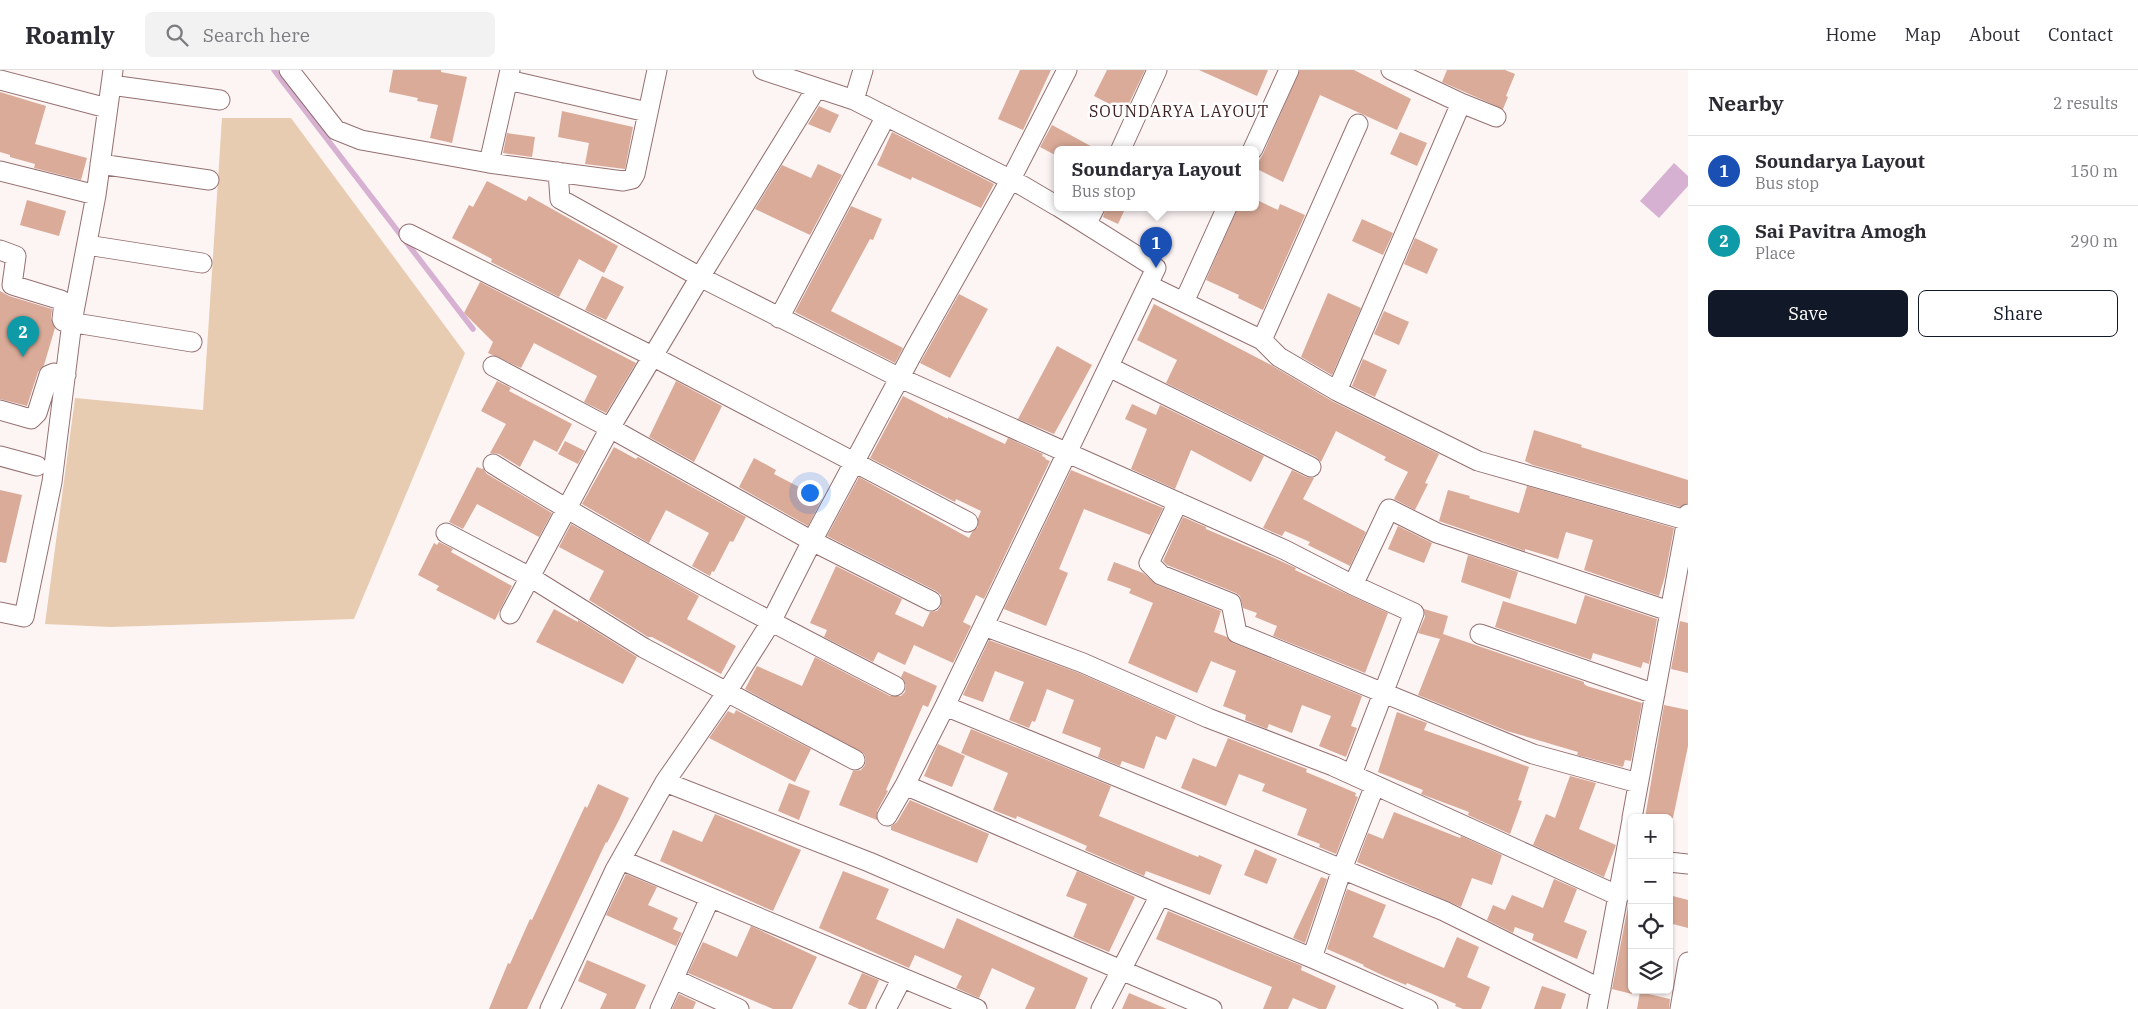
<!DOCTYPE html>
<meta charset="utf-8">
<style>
:root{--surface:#fff;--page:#f2f2f3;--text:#2b2b33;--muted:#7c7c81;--line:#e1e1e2;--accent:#111827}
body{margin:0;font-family:"IBM Plex Serif",serif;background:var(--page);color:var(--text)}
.controls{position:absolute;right:15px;bottom:15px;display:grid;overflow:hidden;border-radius:8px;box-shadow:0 1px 4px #0004}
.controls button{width:45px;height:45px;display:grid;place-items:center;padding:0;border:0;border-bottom:1px solid var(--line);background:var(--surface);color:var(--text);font:25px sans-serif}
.you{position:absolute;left:809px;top:422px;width:18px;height:18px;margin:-12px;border:4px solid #fff;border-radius:50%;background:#1a73e8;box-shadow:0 0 0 8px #1a73e833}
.badge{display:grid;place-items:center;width:32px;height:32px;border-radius:50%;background:var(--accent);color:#fff;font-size:16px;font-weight:700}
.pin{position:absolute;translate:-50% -41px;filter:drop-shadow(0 1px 2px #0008)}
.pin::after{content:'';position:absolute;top:26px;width:18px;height:15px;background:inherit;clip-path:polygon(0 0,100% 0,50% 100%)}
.popup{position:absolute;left:1054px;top:76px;width:205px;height:65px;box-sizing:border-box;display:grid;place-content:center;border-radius:8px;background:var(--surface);filter:drop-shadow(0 1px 4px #0005);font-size:16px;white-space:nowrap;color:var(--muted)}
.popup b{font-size:19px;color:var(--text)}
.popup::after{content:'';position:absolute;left:50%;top:100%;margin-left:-10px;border:10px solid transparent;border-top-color:var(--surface)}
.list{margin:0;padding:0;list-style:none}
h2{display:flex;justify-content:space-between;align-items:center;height:65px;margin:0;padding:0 20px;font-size:21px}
h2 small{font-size:16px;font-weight:400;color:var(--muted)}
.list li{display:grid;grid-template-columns:32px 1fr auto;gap:15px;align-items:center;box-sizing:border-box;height:70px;padding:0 20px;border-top:1px solid var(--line)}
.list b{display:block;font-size:19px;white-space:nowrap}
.list p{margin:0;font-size:16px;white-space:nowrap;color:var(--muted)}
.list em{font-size:16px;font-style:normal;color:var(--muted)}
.actions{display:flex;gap:10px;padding:15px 20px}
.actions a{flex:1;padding:11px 0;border:1px solid var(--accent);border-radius:8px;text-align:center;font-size:18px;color:var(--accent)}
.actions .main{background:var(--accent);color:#fff}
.icon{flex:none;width:28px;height:28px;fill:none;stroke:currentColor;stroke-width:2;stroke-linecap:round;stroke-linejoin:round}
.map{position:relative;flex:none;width:1688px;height:939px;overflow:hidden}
header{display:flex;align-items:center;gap:30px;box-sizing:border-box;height:70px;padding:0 25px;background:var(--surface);border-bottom:1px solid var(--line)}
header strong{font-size:24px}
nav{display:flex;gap:28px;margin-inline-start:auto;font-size:18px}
.search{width:350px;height:45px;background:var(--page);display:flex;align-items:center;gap:12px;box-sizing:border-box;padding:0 18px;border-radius:8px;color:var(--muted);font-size:19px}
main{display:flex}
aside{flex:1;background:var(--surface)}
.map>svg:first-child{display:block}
.green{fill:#e8ccb1}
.water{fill:#d7b1d1}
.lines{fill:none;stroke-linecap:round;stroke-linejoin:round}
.stream{stroke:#d7b1d1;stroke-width:5.5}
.building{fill:#daab98}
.street-casing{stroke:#957070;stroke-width:21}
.street{stroke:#fff;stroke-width:19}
.labels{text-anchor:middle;stroke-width:5;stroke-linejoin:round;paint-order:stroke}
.neighbourhood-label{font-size:16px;letter-spacing:1px;fill:#3f2122;stroke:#fff}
</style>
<header>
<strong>Roamly</strong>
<div class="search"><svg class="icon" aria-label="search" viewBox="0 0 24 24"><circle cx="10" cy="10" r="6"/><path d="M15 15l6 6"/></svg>Search here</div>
<nav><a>Home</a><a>Map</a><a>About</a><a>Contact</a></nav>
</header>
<main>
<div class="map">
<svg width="1688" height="939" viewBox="0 0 1688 939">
<rect width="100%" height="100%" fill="#fdf4f4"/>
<path class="green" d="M222 48H291L465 283 354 549 111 557 45 554 75 328 203 340Z"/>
<path class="water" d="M1674 93 1688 106V116L1659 148 1640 131Z"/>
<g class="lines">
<path class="stream" d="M274 0 473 259"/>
</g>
<path class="building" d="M393 0H441V2L467 7 452 73 430 68 438 35 417 31 418 28 389 22Z
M1020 0H1051L1023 60 998 49Z
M1107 0H1145L1125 42 1094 26Z
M1199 0H1268L1257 26Z
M1300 0H1354L1411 29 1397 60 1320 25 1283 112 1255 98 1263 84Z
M1447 0H1505L1515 4 1506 26 1508 27 1503 39 1442 12Z
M0 22 46 36 35 74 87 88 81 110 34 98 35 94 10 87V85L0 82Z
M819 36 839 45 830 63 808 54Z
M562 41 633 57 625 99 585 94 589 73 558 67Z
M1052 55 1076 68 1096 79H1057V86L1040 77Z
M892 62 994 114 981 138 912 107 911 110 877 95Z
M1400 62 1427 73 1417 96 1390 84Z
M507 63 535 67 532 87 503 83Z
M818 94 842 105 810 165 755 139 782 95 811 108Z
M487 111 526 131 529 126 618 176 604 203 579 189 559 227 491 192 492 189 452 168 469 135 473 137Z
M1255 129 1278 140 1280 134 1305 145 1263 240 1238 228 1239 225 1206 210 1238 137H1255Z
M27 130 66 141 59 166 20 155Z
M851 136 882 149 873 170 870 169 831 241 903 278 895 293 795 242Z
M1106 137H1126L1118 154 1103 147Z
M1362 149 1393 163 1383 185 1352 171Z
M1415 168 1438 179 1427 204 1404 194Z
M602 206 624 217 606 250 585 240Z
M480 212 636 293 606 343 584 332 597 306 534 273 521 298 488 283 493 272 464 243Z
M0 221 9 226 52 239 51 248 55 258 44 295 38 302 27 336 0 329Z
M1328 223 1361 238 1332 305 1301 287Z
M959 224 988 239 950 308 920 293Z
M1154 234 1271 295 1332 331 1439 384 1425 413 1428 414 1415 440 1394 429 1408 402 1384 390 1386 387 1336 361 1321 392 1316 387 1166 313 1177 290 1137 270Z
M1384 241 1409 252 1399 275 1374 264Z
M1057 276 1092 295 1054 364 1018 349Z
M1363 289 1387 300 1375 327 1352 316Z
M497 311 511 318 509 321 572 354 557 382 534 370 520 397 499 384 490 383 506 354 481 341Z
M676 311 722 336 694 392 649 367Z
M903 326 948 349V347L1005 374 1008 368 1043 384 1042 386 1046 388 1045 389 1050 391 984 529 976 525 963 552 971 556 953 593 914 575 905 595 878 582 873 592 824 567 827 560 810 553 836 496 902 529 895 544 923 557 930 542 937 541 941 536V525L936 521 827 466 859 407 969 468 972 462 978 457V448L981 441 956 429 955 432 870 388Z
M1132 334 1156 345 1160 335 1264 386 1251 412 1191 380 1175 419 1131 399 1147 359 1125 349Z
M1534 360 1582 375 1581 377 1688 410V433L1680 437 1533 395 1525 391Z
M565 371 585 381 578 394 558 384Z
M614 377 636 389 638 387 746 447 733 472 730 471 714 502 712 501 710 506 692 496 709 463 666 440 649 473 582 434Z
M754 388 776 400 774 404 822 429 808 456 739 417Z
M477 397 482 399 483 398 487 404 552 443 539 467 477 434 463 459 449 452Z
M1071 400 1163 438 1150 465 1084 439 1059 499 1068 503 1046 556 1004 539Z
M1292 400 1306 407 1314 408 1303 429 1366 462 1350 496 1308 475 1310 472 1285 461 1282 466 1263 458Z
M1527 416 1674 458 1665 506 1659 526 1584 500 1593 470 1566 462 1558 489 1525 479V481L1439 451 1448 420 1470 426 1469 428 1519 443Z
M0 420 22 425 6 493 0 492Z
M1183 447 1206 457V459L1272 487 1296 498 1295 500 1388 543 1365 603 1273 566 1277 556 1255 547 1257 543 1243 538 1240 526 1236 523 1167 495 1163 491Z
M571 454 699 526 687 549 736 576 721 604 652 567H648L589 530 604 501 559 477Z
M1398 456 1432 473 1424 493 1388 479Z
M439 472 453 479 451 482 512 516 495 550 436 520 439 516 418 505 434 473 437 475Z
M1468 485 1518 502 1510 529 1461 512Z
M1114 492 1143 503 1157 515 1221 541 1214 562 1227 567 1233 573 1362 626 1351 656 1357 658 1346 687 1319 676 1331 646 1302 635 1292 663 1269 654 1267 659 1245 650 1246 645 1223 636 1236 601 1211 591 1197 623 1128 593 1153 533 1129 523 1131 519 1107 510Z
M1585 525 1657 549 1649 594 1643 592 1641 598 1593 583 1591 590 1495 557 1503 531 1576 554Z
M554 539 578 552V550L637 587 623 614 536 572Z
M1424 539 1448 546 1443 564 1584 612V614L1587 616 1642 633 1631 691 1625 690 1623 697 1577 685 1578 682 1507 661 1418 625 1440 569 1418 563 1425 547Z
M1680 551 1688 553V603L1671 599Z
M989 570 1079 603 1176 646 1166 670 1156 666 1144 699 1122 691 1120 696 1098 687 1101 678 1062 663 1074 630 1047 619 1035 652 1032 651 1029 658 1009 650 1024 612 995 601 983 632 963 625Z
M815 587 890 626H901L905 622 906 615 901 607 904 601 937 616 928 637 923 635 886 720 888 721 877 741V750L839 735 853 701 861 700 865 695 866 689 864 684 745 619 757 596 802 616Z
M1664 635 1688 640V676L1673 748H1645Z
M736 640 811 679 795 712 709 668 728 641 734 644Z
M1397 642 1427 653 1424 660 1529 697 1518 730 1522 731 1510 764 1468 745 1469 742 1421 724 1423 720 1378 702Z
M971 659 1111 716 1099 746 1198 787 1199 785 1222 795 1210 825 1146 801 1144 806 1085 780 1087 776 1062 765 1017 746 1016 749 993 740 1008 703 961 683Z
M1228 668 1307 699 1306 702 1356 723 1355 726 1358 727 1336 784 1319 777 1320 774 1297 765 1307 739 1262 721 1265 714 1239 704 1226 736 1181 718 1193 688 1216 697Z
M938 674 965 686 952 717 924 706Z
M1570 706 1596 713 1579 759 1616 775 1604 807 1533 775 1546 744 1555 748Z
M789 713 810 721 799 750 778 741Z
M598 714 629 728 619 750 607 773 606 772 527 939H489L508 893 510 894 530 849 532 850 585 736 587 738Z
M910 730 989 764 977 793 891 760V756L897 752Z
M1394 742 1460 768 1461 766 1502 785 1492 815 1472 808 1461 837 1357 792 1368 763 1383 769Z
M715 744 801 780 773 841 660 791 673 760 702 772Z
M1255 779 1277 789 1267 814 1244 805Z
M843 801 889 819 876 849 944 879 957 848 1088 908 1075 939H1025L1035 918 992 898 979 928 956 918 962 906 915 885 909 898 819 858Z
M1077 801 1135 827 1109 882 1073 867 1087 834 1066 826Z
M626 804 657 817 648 835 678 848 673 859 682 863 676 876 606 845Z
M1321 807 1327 809 1305 873 1293 868Z
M1554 809 1577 819 1564 852 1587 861 1577 889 1532 870 1534 864 1515 857 1513 863 1487 850 1493 835 1505 840 1512 825 1543 838Z
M1347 819 1386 835 1373 867 1418 887 1444 898 1457 867 1479 877 1467 907 1490 917 1481 939H1463L1455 936 1456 934 1407 913 1406 915 1384 906 1363 896 1364 895 1327 879Z
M1669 825 1688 830V858L1669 853Z
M1629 831H1632V924L1612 919Z
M1168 841 1302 896 1301 900 1336 916 1326 939H1319L1293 928 1288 939H1263L1272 917 1156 869Z
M751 856 817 887 792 939H773L688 903 703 872 737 887Z
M587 890 646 915 635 939H600L607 924 578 911Z
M862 903 879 910 866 939H859L848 934Z
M1542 916 1566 924 1561 939H1534Z
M1640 922 1670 929 1669 939H1637Z
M1129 923 1167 939H1122Z
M679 924 696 932 693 939H672Z"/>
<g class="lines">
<defs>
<path id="street" d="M289 0 336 60 361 70 489 93 623 111 632 109 635 104 657 0
M763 0 854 30 1023 116 1057 136
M0 10 107 38
M508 10 647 42
M111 15 220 30
M854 30 863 0
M1461 33 1496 47
M1121 79 1157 0
M1253 79 1289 0
M489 93 510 0
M100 94 209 110
M0 101 96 125
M558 102 560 129 700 207 900 308 1285 480 1353 515 1414 543 1352 704
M1087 153 1095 137
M409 164 654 287 968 452
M87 175 202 193
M0 180 16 186 12 215 61 230 64 233 62 249 63 251 192 272
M1148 215 1262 270 1279 287 1337 321 1478 391 1686 450
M1184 232 1227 137
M779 248 886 46
M1262 270 1358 54
M493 296 610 358 812 471 931 531
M1109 297 1311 397
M1337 321 1461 33 1391 0
M0 340 31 349 37 343 49 305 54 303 66 305
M0 386 37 396
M493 394C623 475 759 546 895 616
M1178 432 1149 493 1161 505 1231 533 1237 563 1533 684 1638 713
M446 463 530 507 644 578 855 690
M1353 515 1389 439 1437 463 1669 541
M0 542 24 547 52 412 72 252 96 125 113 0
M510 544 610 358 700 207 816 19
M984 556 1083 593 1208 648 1333 696 1619 826
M1480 564 1655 624
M945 636 1444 841 1601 919
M665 712 869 792 1212 939
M905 715 1160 825 1312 888 1428 939
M887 746 905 715 945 636 1156 198 1059 137
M1632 748 1688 444
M621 790 977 939
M1669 792 1688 794
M1312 888 1342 799 1375 715
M674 909 739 939
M550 939 615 800 665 712 723 628 771 552 812 471 915 279 1011 109 1067 0
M660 939 710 828
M886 939 902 908
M1101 939 1160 825
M1597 939 1632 750
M1680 939 1688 892"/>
</defs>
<use href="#street" class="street-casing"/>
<use href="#street" class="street"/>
</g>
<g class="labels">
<g class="neighbourhood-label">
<text x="1179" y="47">SOUNDARYA LAYOUT</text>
</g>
</g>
</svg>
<div class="controls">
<button>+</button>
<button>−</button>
<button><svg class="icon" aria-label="locate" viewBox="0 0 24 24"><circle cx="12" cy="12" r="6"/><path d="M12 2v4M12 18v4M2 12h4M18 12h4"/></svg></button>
<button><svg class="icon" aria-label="layers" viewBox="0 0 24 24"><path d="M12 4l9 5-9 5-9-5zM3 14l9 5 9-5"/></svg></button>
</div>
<div class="you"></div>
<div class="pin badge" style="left:1156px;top:198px;background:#1a4fb4">1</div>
<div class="popup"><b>Soundarya Layout</b>Bus stop</div>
<div class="pin badge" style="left:23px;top:287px;background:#0f9aa8">2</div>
</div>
<aside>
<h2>Nearby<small>2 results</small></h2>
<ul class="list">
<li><span class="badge" style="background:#1a4fb4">1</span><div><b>Soundarya Layout</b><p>Bus stop</p></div><em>150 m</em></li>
<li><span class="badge" style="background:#0f9aa8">2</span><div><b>Sai Pavitra Amogh</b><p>Place</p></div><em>290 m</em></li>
</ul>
<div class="actions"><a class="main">Save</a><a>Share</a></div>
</aside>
</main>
